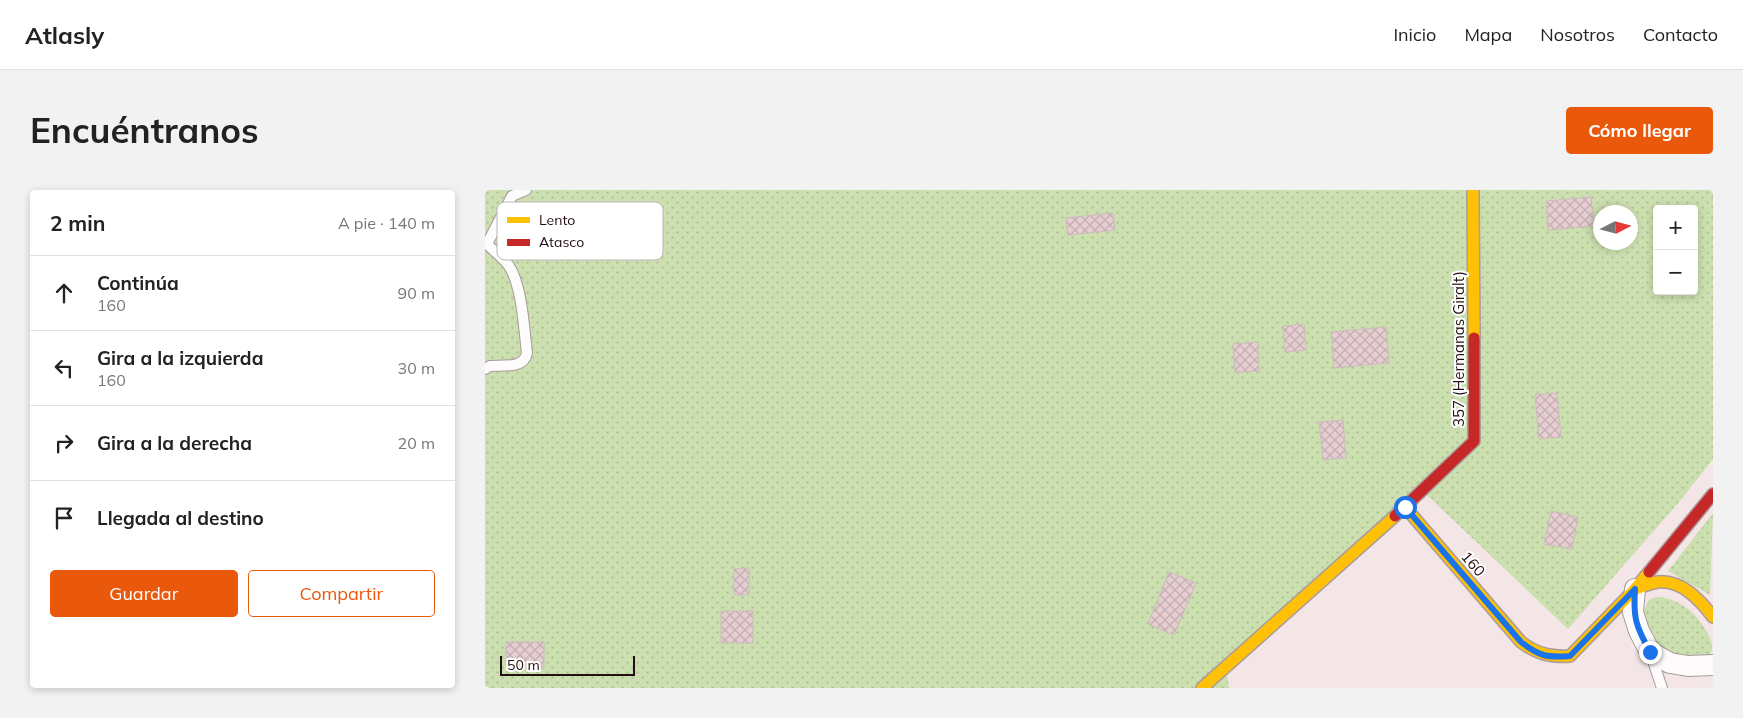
<!DOCTYPE html>
<html lang="es">
<meta charset="utf-8">
<style>
:root{--surface:#fff;--page:#f2f2f2;--text:#222;--muted:#767676;--line:#e0e0e0;--accent:#ea580c}
body{margin:0;font-family:Mulish,sans-serif;background:var(--page);color:var(--text)}
.controls{position:absolute;right:15px;top:15px;display:grid;overflow:hidden;border-radius:5px;box-shadow:0 2px 8px #0003}
.controls button{width:45px;height:45px;display:grid;place-items:center;padding:0;border:0;border-bottom:1px solid var(--line);background:var(--surface);color:var(--text);font:25px sans-serif}
.compass{position:absolute;left:1108px;top:15px;width:45px;height:45px;border-radius:50%;background:var(--surface);box-shadow:0 2px 8px #0003;rotate:84deg}
.scale{position:absolute;left:15px;bottom:12px;width:135px;box-sizing:border-box;padding-left:5px;border:2px solid #220d10;border-top:0;font-size:14px;line-height:18px;white-space:nowrap;color:#220d10;-webkit-text-stroke:4px #fff;paint-order:stroke}
.stop{position:absolute;width:15px;height:15px;margin:-11px;border:4px solid #1a73e8;border-radius:50%;background:#fff}
.stop.end{background:#1a73e8;border-color:#fff;box-shadow:0 1px 5px #0008}
.list{margin:0;padding:0;list-style:none}
h2{display:flex;justify-content:space-between;align-items:center;height:65px;margin:0;padding:0 20px;font-size:21px}
h2 small{font-size:16px;font-weight:400;color:var(--muted)}
.list li{display:grid;grid-template-columns:32px 1fr auto;gap:15px;align-items:center;box-sizing:border-box;height:75px;padding:0 20px;border-top:1px solid var(--line)}
.list b{display:block;font-size:19px;white-space:nowrap}
.list p{margin:0;font-size:16px;white-space:nowrap;color:var(--muted)}
.list em{font-size:16px;font-style:normal;color:var(--muted)}
.actions{display:flex;gap:10px;padding:15px 20px}
.actions a{flex:1;padding:11px 0;border:1px solid var(--accent);border-radius:5px;text-align:center;font-size:18px;color:var(--accent)}
.actions .main{background:var(--accent);color:#fff}
.icon{flex:none;width:28px;height:28px;fill:none;stroke:currentColor;stroke-width:2;stroke-linecap:round;stroke-linejoin:round}
.map{position:relative;flex:none;width:1228px;height:498px;overflow:hidden;border-radius:5px}
header{display:flex;align-items:center;gap:30px;box-sizing:border-box;height:70px;padding:0 25px;background:var(--surface);border-bottom:1px solid var(--line)}
header strong{font-size:24px}
nav{display:flex;gap:28px;margin-inline-start:auto;font-size:18px}
.intro{display:flex;align-items:center;justify-content:space-between;box-sizing:border-box;height:120px;padding:0 30px}
h1{margin:0;font-size:35px}
.button{padding:12px 22px;border-radius:5px;background:var(--accent);color:#fff;font-size:18px;font-weight:700}
main{display:flex;gap:30px;padding:0 30px}
aside{flex:1;background:var(--surface);border-radius:5px;box-shadow:0 2px 8px #0003}
.map>svg:first-child{display:block}
.grass{fill:url(#grass-dots);fill-rule:evenodd}
.building{fill:url(#building-cross-hatch);stroke:#ccbcbd}
.lines{fill:none;stroke-linecap:round;stroke-linejoin:round}
.lane-casing{stroke:#ab9b9c;stroke-width:12}
.street-casing{stroke:#ab9b9c;stroke-width:22}
.slow-casing{stroke:#ab9b9c;stroke-width:14}
.jam-casing{stroke:#ab9b9c;stroke-width:14}
.lane{stroke:#fdfbfb;stroke-width:10}
.street{stroke:#fdfbfb;stroke-width:20}
.slow{stroke:#ffc107;stroke-width:11}
.jam{stroke:#c62828;stroke-width:11}
.route{stroke:#1a73e8;stroke-width:6}
.labels{text-anchor:middle;stroke-width:4;stroke-linejoin:round;paint-order:stroke}
.street-label{font-size:15px;fill:#220d10;stroke:#fff}
.key{fill:#fff;stroke:#bdb6b7;stroke-width:1}
.key-label{font-size:14px;fill:#220d10}
</style>
<header>
<strong>Atlasly</strong>
<nav><a>Inicio</a><a>Mapa</a><a>Nosotros</a><a>Contacto</a></nav>
</header>
<div class="intro"><h1>Encuéntranos</h1><a class="button">Cómo llegar</a></div>
<main>
<aside>
<h2>2 min<small>A pie · 140 m</small></h2>
<ul class="list">
<li><svg class="icon" aria-label="ahead" viewBox="0 0 24 24"><path d="M12 20V5M6 11l6-6 6 6"/></svg><div><b>Continúa</b><p>160</p></div><em>90 m</em></li>
<li><svg class="icon" aria-label="left" viewBox="0 0 24 24"><path d="M17 20v-9H6M10 6l-5 5 5 5"/></svg><div><b>Gira a la izquierda</b><p>160</p></div><em>30 m</em></li>
<li><svg class="icon" aria-label="right" viewBox="0 0 24 24"><path d="M7 20v-9h11M14 6l5 5-5 5"/></svg><div><b>Gira a la derecha</b></div><em>20 m</em></li>
<li><svg class="icon" aria-label="arrive" viewBox="0 0 24 24"><path d="M6 21V4h12l-3 4 3 4H6"/></svg><div><b>Llegada al destino</b></div></li>
</ul>
<div class="actions"><a class="main">Guardar</a><a>Compartir</a></div>
</aside>
<div class="map">
<svg width="1228" height="498" viewBox="0 0 1228 498">
<defs>
<pattern id="grass-dots" width="8" height="8" patternUnits="userSpaceOnUse" patternTransform="scale(1.25)"><rect width="8" height="8" fill="#cbdfaf"/><path d="M2 2h.1M6 6h.1" fill="none" stroke="#aebe96" stroke-width="1.8" stroke-linecap="round"/></pattern>
<pattern id="building-cross-hatch" width="8" height="8" patternUnits="userSpaceOnUse" patternTransform="scale(1.25)"><rect width="8" height="8" fill="#e5cdd0"/><path d="M0 0l8 8M0 8l8-8" fill="none" stroke="#c4afb2"/></pattern>
</defs>
<rect width="100%" height="100%" fill="#f4e6e7"/>
<path class="grass" d="M0 0H1228V269L1194 312 1083 439 942 305 742 485 744 498H0ZM1172 19H1209V101H1172ZM1116 22H1146V52H1116Z
M1228 323 1225 405 1183 381Z
M1171 407C1196 408 1213 424 1224 446 1226 450 1228 455 1227 460 1219 482 1177 461 1167 449 1162 443 1160 431 1157 424L1164 410Z"/>
<path class="building" d="M1106 7 1109 36 1063 40 1061 11Z
M628 23 630 40 583 45 581 28Z
M819 134 821 160 800 162 798 136Z
M901 137 904 173 849 178 846 142Z
M773 152 774 181 750 182 748 154Z
M1072 203 1076 247 1054 249 1050 205Z
M858 230 861 268 838 270 834 232Z
M1066 321 1093 327 1087 359 1059 354Z
M264 378V405H249V379Z
M684 382 711 393 689 445 663 434Z
M236 421H268V453H236Z
M21 452H59V478H21Z"/>
<g class="lines">
<defs>
<path id="lane" d="M0 54H2L27 6 41 0
M0 179 5 176C18 175 39 179 42 163 39 139 37 95 24 76 18 68 9 61 2 54
M1166 465 1177 498"/>
<path id="street" d="M1150 399 1148 422 1154 441 1165 462 1185 473 1203 476 1228 475"/>
<path id="slow" d="M988 0 989 148
M920 317 1036 452C1052 464 1065 467 1085 466L1150 399 1164 382
M1150 399C1157 397 1165 393 1173 392 1197 390 1215 410 1228 427
M717 498 910 326"/>
<path id="jam" d="M910 326 989 251V148
M1164 382 1228 304"/>
</defs>
<use href="#lane" class="lane-casing"/>
<use href="#street" class="street-casing"/>
<use href="#slow" class="slow-casing"/>
<use href="#jam" class="jam-casing"/>
<use href="#lane" class="lane"/>
<use href="#street" class="street"/>
<use href="#slow" class="slow"/>
<use href="#jam" class="jam"/>
</g>
<g class="lines">
<path class="route" d="M920 317 1036 452C1054 466 1062 468 1085 466L1150 399C1148 429 1151 436 1165 462"/>
</g>
<g class="labels">
<g class="street-label">
<text transform="translate(974 159) rotate(-90)" y="5">357 (Hermanas Giralt)</text>
<text transform="translate(988 374) rotate(49)" y="5">160</text>
</g>
</g>
<rect x="12" y="12" width="166" height="58" rx="8" class="key"/>
<rect x="22" y="27" width="23" height="6" fill="#ffc107"/>
<rect x="22" y="49" width="23" height="7" fill="#c62828"/>
<g class="key-label">
<text x="54" y="35">Lento</text>
<text x="54" y="57">Atasco</text>
</g>
</svg>
<div class="controls">
<button>+</button>
<button>−</button>
</div>
<svg class="compass" viewBox="-18 -18 36 36"><path d="M0-13l5 13h-10z" fill="#e53935"/><path d="M0 13l5-13h-10z" fill="#767676"/></svg>
<div class="scale">50 m</div>
<div class="stop" style="left:920px;top:317px"></div>
<div class="stop end" style="left:1165px;top:462px"></div>
</div>
</main>
